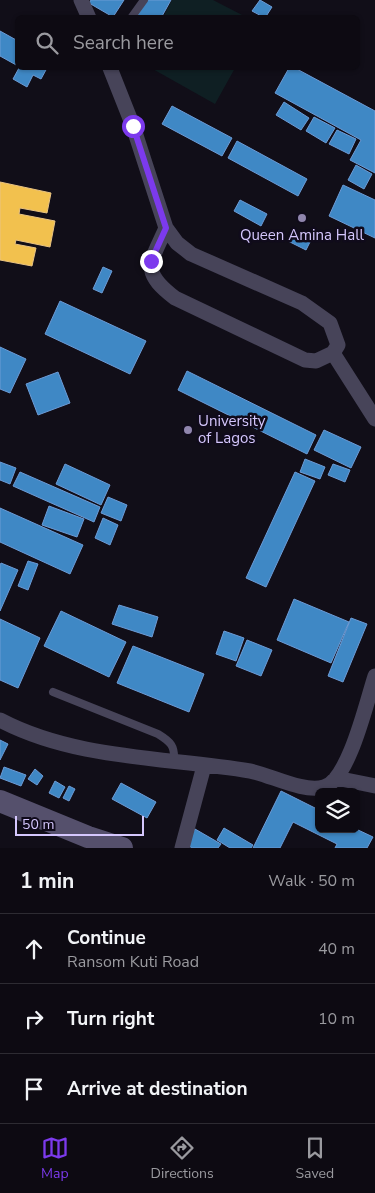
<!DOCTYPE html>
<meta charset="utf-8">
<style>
:root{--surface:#0d0a12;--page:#16131b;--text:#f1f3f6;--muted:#9a9a9f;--line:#2d2b32;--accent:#7c3aed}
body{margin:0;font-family:"Nunito Sans",sans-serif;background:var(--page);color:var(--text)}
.controls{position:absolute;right:15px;bottom:15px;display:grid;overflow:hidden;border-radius:8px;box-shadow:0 1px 4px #0004}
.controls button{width:45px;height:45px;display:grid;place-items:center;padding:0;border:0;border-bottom:1px solid var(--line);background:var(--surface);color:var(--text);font:25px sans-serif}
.scale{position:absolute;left:15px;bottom:12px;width:129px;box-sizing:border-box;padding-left:5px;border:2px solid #d5c7fd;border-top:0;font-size:14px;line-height:18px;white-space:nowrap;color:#d5c7fd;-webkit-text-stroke:4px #100b1b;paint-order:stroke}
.stop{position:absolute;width:15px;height:15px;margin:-11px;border:4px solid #7c3aed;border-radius:50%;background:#fff}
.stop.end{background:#7c3aed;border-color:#fff;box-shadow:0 1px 5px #0008}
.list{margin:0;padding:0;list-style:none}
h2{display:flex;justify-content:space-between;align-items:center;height:65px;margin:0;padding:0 20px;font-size:21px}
h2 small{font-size:16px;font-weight:400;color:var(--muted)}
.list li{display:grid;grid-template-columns:32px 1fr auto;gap:15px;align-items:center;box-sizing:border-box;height:70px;padding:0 20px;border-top:1px solid var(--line)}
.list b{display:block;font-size:19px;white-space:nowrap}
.list p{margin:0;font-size:16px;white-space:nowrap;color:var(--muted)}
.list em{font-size:16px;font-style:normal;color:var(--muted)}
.icon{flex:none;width:28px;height:28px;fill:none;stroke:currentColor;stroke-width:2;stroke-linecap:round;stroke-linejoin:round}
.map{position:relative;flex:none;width:375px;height:848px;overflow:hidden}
.search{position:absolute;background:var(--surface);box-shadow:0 1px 4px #0004;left:15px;right:15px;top:15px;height:55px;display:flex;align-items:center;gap:12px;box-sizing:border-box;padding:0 18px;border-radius:8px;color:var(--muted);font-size:19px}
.sheet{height:275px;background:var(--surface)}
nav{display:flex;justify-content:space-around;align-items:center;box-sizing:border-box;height:70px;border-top:1px solid var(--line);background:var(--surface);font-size:14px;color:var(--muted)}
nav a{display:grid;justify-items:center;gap:2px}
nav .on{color:var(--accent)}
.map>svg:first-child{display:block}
.green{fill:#0f1f23}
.homes{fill:#f2c14e;stroke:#e9c382}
.schools{fill:#3f88c5;stroke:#6c9bd6}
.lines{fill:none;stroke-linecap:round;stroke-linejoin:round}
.lane{stroke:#474459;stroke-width:8}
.street{stroke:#474459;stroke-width:15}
.secondary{stroke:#55506c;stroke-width:22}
.route{stroke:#7c3aed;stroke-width:6}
.poi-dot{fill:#9086ad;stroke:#100b1b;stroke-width:2}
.labels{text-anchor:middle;stroke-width:5;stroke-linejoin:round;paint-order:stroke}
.poi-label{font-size:15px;fill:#d5c7fd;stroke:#100b1b}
</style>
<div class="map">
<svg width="375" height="848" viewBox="0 0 375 848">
<rect width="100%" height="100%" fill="#110e18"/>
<path class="green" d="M172 0H213L246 17H163Z
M151 68H235L215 104Z"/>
<path class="homes" d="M0 182 51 193 47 213 20 208 19 214 55 221 50 247 16 240 15 244 36 248 32 266 0 260Z"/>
<path class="schools" d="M91 0H124L113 17 89 3Z
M147 0H171L161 18H136Z
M260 0 272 7 265 18 252 11Z
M0 31 18 41V66L0 56Z
M19 68H47L41 79 33 75 27 87 13 79Z
M289 68H295L375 111V173L350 160 361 140 275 93Z
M284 102 309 118 301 130 276 115Z
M172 106 232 138 222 156 162 124Z
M314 117 335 128 326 143 306 131Z
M337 130 356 139 349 154 329 144Z
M237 141 307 179 298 196 228 158Z
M356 165 372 174 364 189 348 180Z
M343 185 375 200V238L329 216Z
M240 200 267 214 261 226 234 211Z
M293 231 311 240 306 250 288 241Z
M103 267 112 271 102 293 93 289Z
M60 301 146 341 130 374 45 334Z
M0 347 26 359 10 393 0 389Z
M187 371 316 435 307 454 178 390Z
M58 372 70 403 38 415 26 384Z
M324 430 361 447 351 468 314 450Z
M305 459 325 467 320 479 300 472Z
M0 462 16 468 10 484 0 480Z
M65 464 110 485 101 505 56 484Z
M333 464 350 470 345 482 328 475Z
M20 472 100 507 94 522 13 486Z
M295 472 315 481 266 587 246 578Z
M108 497 127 505 121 521 101 513Z
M49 506 84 519 77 537 42 525Z
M0 508 83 545 70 574 0 542Z
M103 518 118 525 110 545 95 538Z
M28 561 38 564 28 590 18 586Z
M1 563 18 570 0 611V565Z
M294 599 349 622 331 663 277 640Z
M119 605 158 617 152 637 112 624Z
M61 611 126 642 109 677 44 646Z
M351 618 367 624 343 682 328 676Z
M0 619 40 638 18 688 0 680Z
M224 631 244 638 236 661 216 654Z
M247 640 272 650 261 676 236 666Z
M133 646 204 674 189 712 117 683Z
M0 740 8 744 0 760Z
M4 767 26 775 21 786 0 778Z
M35 769 43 776 37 785 28 779Z
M55 781 65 787 59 798 49 793Z
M121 783 156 802 147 818 112 799Z
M69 786 75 789 69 801 63 798Z
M281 791 319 810V829H356L373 837 367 848H335L337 844 293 822 280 848H253Z
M224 828 253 845 251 848H230L217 840Z
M195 829 221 844 218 848H192L186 844Z"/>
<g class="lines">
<path class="lane" d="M131 18 144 0
M53 692 158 734C171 742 175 746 174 761"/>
<path class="street" d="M81 0 89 18
M110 68 133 126 166 228 177 243 191 254 302 303 330 323 338 345 333 353 316 361 305 360 175 298C140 271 150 264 166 228
M333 353 375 419
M0 720C76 760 167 757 250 771 271 775 303 793 324 787 349 780 367 700 375 676
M336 778 375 786
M182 848 204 766"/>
<path class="secondary" d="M0 801 88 837 122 848"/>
</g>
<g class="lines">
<path class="route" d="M133 126 166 228 151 261"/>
</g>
<g class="poi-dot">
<circle cx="302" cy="218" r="5"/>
<circle cx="188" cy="430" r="5"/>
</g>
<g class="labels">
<g class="poi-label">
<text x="302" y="240">Queen Amina Hall</text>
<text x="198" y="426" text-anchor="start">University<tspan x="198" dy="17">of Lagos</tspan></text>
</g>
</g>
</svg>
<div class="controls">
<button><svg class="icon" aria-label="layers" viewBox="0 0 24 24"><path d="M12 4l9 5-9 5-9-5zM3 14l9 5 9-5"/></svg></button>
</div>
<div class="scale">50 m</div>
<div class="stop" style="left:133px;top:126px"></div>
<div class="stop end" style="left:151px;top:261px"></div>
<div class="search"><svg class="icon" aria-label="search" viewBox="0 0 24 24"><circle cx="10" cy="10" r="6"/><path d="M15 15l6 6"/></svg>Search here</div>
</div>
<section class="sheet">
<h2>1 min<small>Walk · 50 m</small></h2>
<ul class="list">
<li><svg class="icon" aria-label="ahead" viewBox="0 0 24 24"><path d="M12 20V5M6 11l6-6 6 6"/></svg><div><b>Continue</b><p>Ransom Kuti Road</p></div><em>40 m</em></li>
<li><svg class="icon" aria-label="right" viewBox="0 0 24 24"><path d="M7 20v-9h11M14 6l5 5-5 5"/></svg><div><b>Turn right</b></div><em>10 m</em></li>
<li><svg class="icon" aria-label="arrive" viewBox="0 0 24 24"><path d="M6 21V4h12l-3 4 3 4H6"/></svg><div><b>Arrive at destination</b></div></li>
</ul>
</section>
<nav>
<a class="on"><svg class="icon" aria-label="map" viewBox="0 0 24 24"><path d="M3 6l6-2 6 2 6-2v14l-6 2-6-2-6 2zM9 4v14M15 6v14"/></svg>Map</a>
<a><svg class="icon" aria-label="directions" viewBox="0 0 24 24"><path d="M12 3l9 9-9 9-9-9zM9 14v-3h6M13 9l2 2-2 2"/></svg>Directions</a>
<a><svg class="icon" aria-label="saved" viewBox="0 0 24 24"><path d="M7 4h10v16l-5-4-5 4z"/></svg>Saved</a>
</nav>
